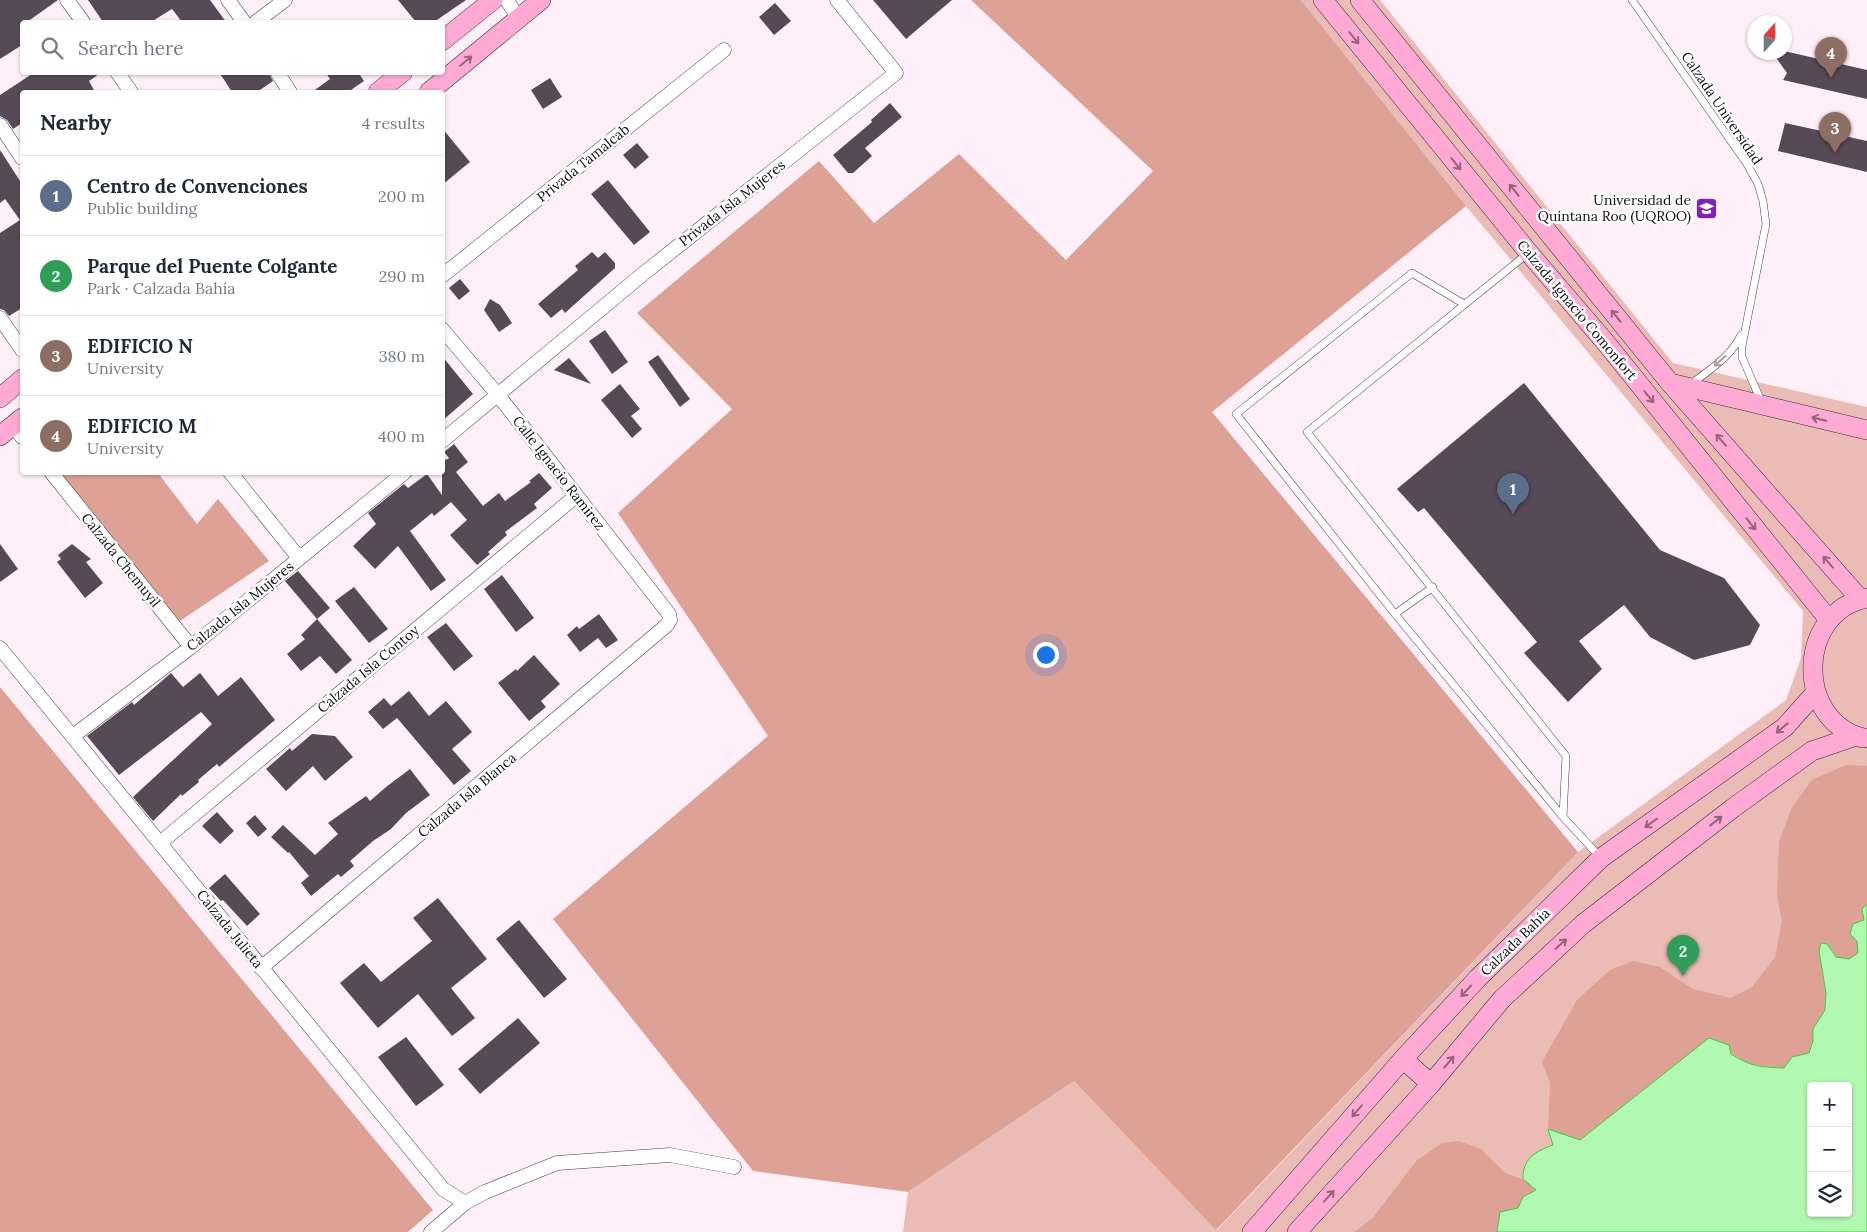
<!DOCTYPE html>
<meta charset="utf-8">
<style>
:root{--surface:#fff;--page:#f2f2f3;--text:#1f2937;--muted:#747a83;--line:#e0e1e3;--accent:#111827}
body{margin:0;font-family:Lora,serif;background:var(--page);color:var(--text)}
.controls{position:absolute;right:15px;bottom:15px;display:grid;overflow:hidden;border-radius:5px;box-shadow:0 1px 4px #0004}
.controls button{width:45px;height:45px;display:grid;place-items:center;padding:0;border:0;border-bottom:1px solid var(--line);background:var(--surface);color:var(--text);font:25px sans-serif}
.compass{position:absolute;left:1747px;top:15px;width:45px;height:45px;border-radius:50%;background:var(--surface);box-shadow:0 1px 4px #0004;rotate:21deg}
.you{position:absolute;left:1045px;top:654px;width:18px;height:18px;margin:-12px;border:4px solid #fff;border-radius:50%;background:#1a73e8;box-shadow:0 0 0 8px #1a73e833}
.badge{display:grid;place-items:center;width:32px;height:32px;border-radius:50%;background:var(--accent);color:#fff;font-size:16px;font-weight:700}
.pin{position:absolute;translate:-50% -41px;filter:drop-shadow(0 1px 2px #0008)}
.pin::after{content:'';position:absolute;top:26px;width:18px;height:15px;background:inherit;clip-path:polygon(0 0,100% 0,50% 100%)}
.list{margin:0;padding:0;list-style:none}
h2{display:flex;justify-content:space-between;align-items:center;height:65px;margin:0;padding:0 20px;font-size:21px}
h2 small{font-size:16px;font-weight:400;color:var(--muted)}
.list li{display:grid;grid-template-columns:32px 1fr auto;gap:15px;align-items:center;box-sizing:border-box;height:80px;padding:0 20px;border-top:1px solid var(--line)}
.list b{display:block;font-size:19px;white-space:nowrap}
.list p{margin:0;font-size:16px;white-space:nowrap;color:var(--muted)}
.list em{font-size:16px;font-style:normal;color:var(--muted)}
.icon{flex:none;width:28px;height:28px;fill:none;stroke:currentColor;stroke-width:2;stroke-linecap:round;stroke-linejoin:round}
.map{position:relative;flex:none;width:1867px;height:1232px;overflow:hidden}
.search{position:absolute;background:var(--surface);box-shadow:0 1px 4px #0004;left:20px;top:20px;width:425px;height:55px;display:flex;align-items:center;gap:12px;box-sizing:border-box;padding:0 18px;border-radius:5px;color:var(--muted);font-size:19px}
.panel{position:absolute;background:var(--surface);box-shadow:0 1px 4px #0004;left:20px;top:90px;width:425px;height:385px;border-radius:5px}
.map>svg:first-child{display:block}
.green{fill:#ebbcb6;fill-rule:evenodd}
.forest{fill:#dda195}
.water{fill:#b1f9b1;stroke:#34d437;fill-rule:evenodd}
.building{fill:#574a57}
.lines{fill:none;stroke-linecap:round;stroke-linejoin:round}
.lane-casing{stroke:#414141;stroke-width:8}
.street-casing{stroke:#414141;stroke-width:15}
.secondary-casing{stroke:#303030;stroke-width:20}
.lane{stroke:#fff;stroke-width:7}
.street{stroke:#fff;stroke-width:14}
.secondary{stroke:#ffaad4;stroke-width:19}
.oneway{stroke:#93647b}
.oneway2{stroke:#9f9f9f}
.labels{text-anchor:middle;stroke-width:5;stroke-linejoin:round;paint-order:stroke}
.street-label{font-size:14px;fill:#0e0e0e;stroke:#fff}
.poi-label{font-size:14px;fill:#0e0e0e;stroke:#fff;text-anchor:end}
</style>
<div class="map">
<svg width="1867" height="1232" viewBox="0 0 1867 1232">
<rect width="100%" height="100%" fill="#ffeff8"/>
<path class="green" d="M1301 0H1380L1673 363 1867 407V1232H1497L1523 1179 1506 1173 1481 1149 1416 1161 1373 1217 1354 1232H903L908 1192 1074 1081 1217 1230 1578 852 1786 700 1801 658 1803 611 1466 206ZM1811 1086H1848V1213H1811Z"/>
<path class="forest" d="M971 0H1301L1466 206 1212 412 1578 852 1216 1230 1074 1081 908 1192 753 1171 553 919 768 736 618 513 732 409 637 313 819 161 874 223 959 154 1066 260 1153 171Z
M59 473H158L197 524 218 499 269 561 180 621Z
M0 687 433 1210 408 1232H0Z
M1846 765 1867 766V904L1862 909 1864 920 1857 941 1859 953 1849 959 1836 957 1827 944 1819 951 1827 993 1825 1011 1813 1029V1041L1809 1053 1792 1057 1784 1068 1748 1064 1709 1038 1580 1140 1548 1129 1550 1083 1542 1062 1577 1000 1610 970 1633 961 1660 967 1693 989 1731 998 1752 987 1775 957 1782 921 1777 895 1779 842 1792 807 1812 780Z
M1459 1141 1481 1149 1506 1173 1523 1179 1536 1190 1523 1197 1518 1208 1497 1232H1354L1373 1217 1416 1161 1442 1143Z"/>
<path class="water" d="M1867 904V1232H1497L1500 1212 1518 1208 1523 1197 1536 1190 1523 1179C1522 1159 1536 1151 1553 1145L1548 1129 1580 1140 1709 1038 1729 1045 1731 1054C1752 1067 1760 1067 1784 1068L1792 1057 1809 1053 1813 1041V1029L1825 1010 1826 993 1819 951 1821 943 1827 944 1836 957 1849 959 1858 953 1857 941 1850 934 1853 924 1864 920 1862 909ZM1811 1086H1848V1213H1811Z"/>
<path class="building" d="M0 0H58L27 22H22V45L0 59Z
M88 0H210L226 22H182L172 9 151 22H103Z
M398 0H466L434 22H416Z
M873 0H952L906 39Z
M775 3 791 21 774 35 759 17Z
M1784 51 1867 70V99L1783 80 1787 73 1772 52H1784Z
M35 72H102L89 81 95 92H22V123L13 129 7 120 0 116V95Z
M219 72H268L273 81 257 92H232Z
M325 72H358L364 81 348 92H312L330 79Z
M550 78 562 97 543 109 531 90Z
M890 103 902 117 865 148 872 156 853 173H848L833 155 872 122 871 120Z
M1785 123 1867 141V172L1778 151Z
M442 128 470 162 442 185Z
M637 143 649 157 635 169 623 155Z
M0 150 22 184V308L9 316 4 310 0 309V233L20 220 5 199 0 203Z
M608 180 650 232 634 245 591 194Z
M592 252 598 258 605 252 615 263V268L565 313 562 309 551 318 538 304 578 270 575 266Z
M460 279 470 291 459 300 449 288Z
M490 299 500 305 512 323 499 332 484 310Z
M605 330 628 362 612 374 589 341Z
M658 355 690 399 680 407 648 362Z
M442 356 473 394 442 421Z
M569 358 591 384 554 370Z
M1524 383 1660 550 1724 578 1760 625 1750 645 1694 660 1650 637 1624 605 1579 641 1602 669 1568 702 1524 653 1537 642 1424 508 1418 512 1397 489Z
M620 384 640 409 631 416 642 429 632 438 601 400Z
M454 444 468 462 456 472 483 506 499 493 505 501 531 482 529 481 539 473 552 488 534 504 537 508 505 532 507 535 488 552 490 554 477 565 450 535 467 520 451 502 434 516 432 513 410 531 446 580 431 591 398 546 375 569 353 546 376 524 368 513 404 484 408 488 427 474 442 495V456L446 460 449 458 444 452Z
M0 544 18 569 0 582Z
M72 544 91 559 86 562 103 583 85 598 57 562 61 559 58 555Z
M298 571 330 608 317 619 285 581Z
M502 575 534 618 516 632 484 589Z
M354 587 388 629 369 643 335 601Z
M599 614 618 640 606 648 598 638 580 652 567 635 577 626 579 629Z
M317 619 352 660 336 674 320 656 301 671 287 654 305 639 301 635Z
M446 623 473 656 454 671 427 637Z
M534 655 560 684 541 701 546 707 529 721 498 683 516 669 517 671Z
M171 673 183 687 200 673 218 696 241 677 275 720 219 767 217 764 198 780 199 782 182 796 181 794 153 821 133 797 212 724 201 712 119 775 87 736 132 702 134 705Z
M409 691 429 716 446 701 472 732 452 749 471 771 454 785 397 718 383 729 368 712 384 698 391 706Z
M312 734 335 736 353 757 325 781 313 766 286 791 266 769 290 748 292 751Z
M410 769 430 795 406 813 391 829 373 841 350 861 354 866 341 877 338 874 311 896 301 883 309 876 289 852 288 853 271 837 283 825 315 855 338 834 328 823 366 796 370 801 386 787Z
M217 812 234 831 220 844 202 826Z
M255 815 267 829 258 837 246 823Z
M225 874 260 914 247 926 223 900 221 901 209 888Z
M438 898 487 959 451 988 475 1018 452 1036 418 994 378 1028 340 983 364 963 381 982 432 941 413 918Z
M519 920 567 979 544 998 496 939Z
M518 1018 540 1043 480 1094 458 1069Z
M406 1037 444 1085 416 1106 378 1057Z"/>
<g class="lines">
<defs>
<path id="lane" d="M1632 0 1747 164 1758 184 1763 201 1766 224 1742 346V357L1761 401
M1527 254 1307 432 1566 756 1563 817 1601 858
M1464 304 1412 273 1236 414 1395 614 1563 817
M1690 385C1709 370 1731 357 1741 335
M1395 614 1433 587"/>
<path id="street" d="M67 0 83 22
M228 0 244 22
M507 0 518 18
M256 22 285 0
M117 72 131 92
M277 72 290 92
M0 125 22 158
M442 276 724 50
M0 318 22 350
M13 425 22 437
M442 441 643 274 896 73 837 0
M51 472 191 647
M230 472 299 558
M0 648 443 1189 465 1203
M73 736 191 647 405 472
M160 843 576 496
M261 968 667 625 670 620 669 614 498 395 442 329
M431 1232 465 1203 485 1192 557 1163 670 1155 734 1167"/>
<path id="secondary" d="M1323 0 1529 253 1606 343 1829 620
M1360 0 1670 383 1860 599
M442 41 493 0
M378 92 403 72
M429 92 541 0
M1670 383 1867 430
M0 398 22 379
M0 436 22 418
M1863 738C1794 720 1797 611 1867 598
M1403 1059 1431 1084
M1252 1232 1403 1059 1478 978 1601 858 1785 727 1816 692
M1297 1232 1431 1084 1502 999 1583 924 1733 808 1812 751 1856 736"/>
</defs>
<use href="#lane" class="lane-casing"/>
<use href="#street" class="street-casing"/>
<use href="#secondary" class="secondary-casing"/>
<use href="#lane" class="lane"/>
<use href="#street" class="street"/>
<use href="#secondary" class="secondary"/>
</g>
<defs><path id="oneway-shaft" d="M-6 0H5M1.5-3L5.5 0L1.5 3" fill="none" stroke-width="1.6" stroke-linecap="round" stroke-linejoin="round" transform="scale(1.25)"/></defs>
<g class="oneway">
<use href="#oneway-shaft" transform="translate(1354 38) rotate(51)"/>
<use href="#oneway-shaft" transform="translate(466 61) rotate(-40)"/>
<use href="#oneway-shaft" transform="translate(1456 164) rotate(51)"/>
<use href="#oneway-shaft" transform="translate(1514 190) rotate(-129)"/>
<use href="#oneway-shaft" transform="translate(1616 316) rotate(-129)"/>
<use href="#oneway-shaft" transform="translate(1649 397) rotate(51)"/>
<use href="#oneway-shaft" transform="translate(1819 419) rotate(-167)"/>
<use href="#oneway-shaft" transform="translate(1721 440) rotate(-131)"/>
<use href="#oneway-shaft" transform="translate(1751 524) rotate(51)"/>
<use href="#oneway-shaft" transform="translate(1828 562) rotate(-131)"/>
<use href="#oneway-shaft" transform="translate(1782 728) rotate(140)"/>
<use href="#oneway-shaft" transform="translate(1716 821) rotate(-38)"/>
<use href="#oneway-shaft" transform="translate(1651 823) rotate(144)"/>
<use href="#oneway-shaft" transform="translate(1561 944) rotate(-42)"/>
<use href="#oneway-shaft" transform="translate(1466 991) rotate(133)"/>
<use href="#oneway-shaft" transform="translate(1449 1062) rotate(-50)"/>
<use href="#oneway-shaft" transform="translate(1357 1111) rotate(131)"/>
<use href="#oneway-shaft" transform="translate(1329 1196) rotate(-48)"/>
</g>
<use class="oneway2" href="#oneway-shaft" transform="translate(1720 361) rotate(139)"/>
<defs>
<symbol id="university-square" viewBox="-11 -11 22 22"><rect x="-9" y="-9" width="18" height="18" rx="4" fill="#7e1fc5" stroke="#fff"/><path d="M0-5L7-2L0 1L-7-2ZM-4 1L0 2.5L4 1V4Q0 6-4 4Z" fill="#fff"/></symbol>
</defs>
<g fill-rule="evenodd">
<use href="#university-square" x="1694" y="196" width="25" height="25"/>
</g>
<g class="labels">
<g class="street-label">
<text transform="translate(1722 108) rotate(56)" y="5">Calzada Universidad</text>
<text transform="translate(583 163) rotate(-39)" y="5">Privada Tamalcab</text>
<text transform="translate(732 203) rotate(-38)" y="5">Privada Isla Mujeres</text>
<text transform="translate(1577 310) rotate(50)" y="5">Calzada Ignacio Comonfort</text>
<text transform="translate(559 473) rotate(52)" y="5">Calle Ignacio Ramirez</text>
<text transform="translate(121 560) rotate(51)" y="5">Calzada Chemuyil</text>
<text transform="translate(240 606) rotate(-39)" y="5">Calzada Isla Mujeres</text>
<text transform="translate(368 669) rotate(-40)" y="5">Calzada Isla Contoy</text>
<text transform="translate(467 795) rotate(-40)" y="5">Calzada Isla Blanca</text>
<text transform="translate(230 929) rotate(51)" y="5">Calzada Julieta</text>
<text transform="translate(1515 942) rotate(-44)" y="5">Calzada Bahía</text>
</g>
<g class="poi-label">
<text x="1691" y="205">Universidad de<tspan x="1691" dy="16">Quintana Roo (UQROO)</tspan></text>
</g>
</g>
</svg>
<div class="controls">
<button>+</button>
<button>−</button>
<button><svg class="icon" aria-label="layers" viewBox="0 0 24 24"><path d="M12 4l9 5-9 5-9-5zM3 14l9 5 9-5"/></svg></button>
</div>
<svg class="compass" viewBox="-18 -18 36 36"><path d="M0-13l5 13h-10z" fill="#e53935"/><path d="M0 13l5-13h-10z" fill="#747a83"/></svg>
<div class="you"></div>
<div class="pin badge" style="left:1513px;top:514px;background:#5c6f8a">1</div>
<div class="pin badge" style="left:1683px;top:976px;background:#2e9e5b">2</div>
<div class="pin badge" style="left:1835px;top:153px;background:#8d6e63">3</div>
<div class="pin badge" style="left:1831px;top:78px;background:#8d6e63">4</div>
<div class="search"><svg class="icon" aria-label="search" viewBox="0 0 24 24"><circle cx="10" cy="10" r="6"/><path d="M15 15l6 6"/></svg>Search here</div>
<section class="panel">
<h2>Nearby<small>4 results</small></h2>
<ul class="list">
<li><span class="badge" style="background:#5c6f8a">1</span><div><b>Centro de Convenciones</b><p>Public building</p></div><em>200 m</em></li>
<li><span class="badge" style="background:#2e9e5b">2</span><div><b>Parque del Puente Colgante</b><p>Park · Calzada Bahía</p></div><em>290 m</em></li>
<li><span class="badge" style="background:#8d6e63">3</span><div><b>EDIFICIO N</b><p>University</p></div><em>380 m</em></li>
<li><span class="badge" style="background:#8d6e63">4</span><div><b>EDIFICIO M</b><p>University</p></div><em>400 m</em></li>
</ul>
</section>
</div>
